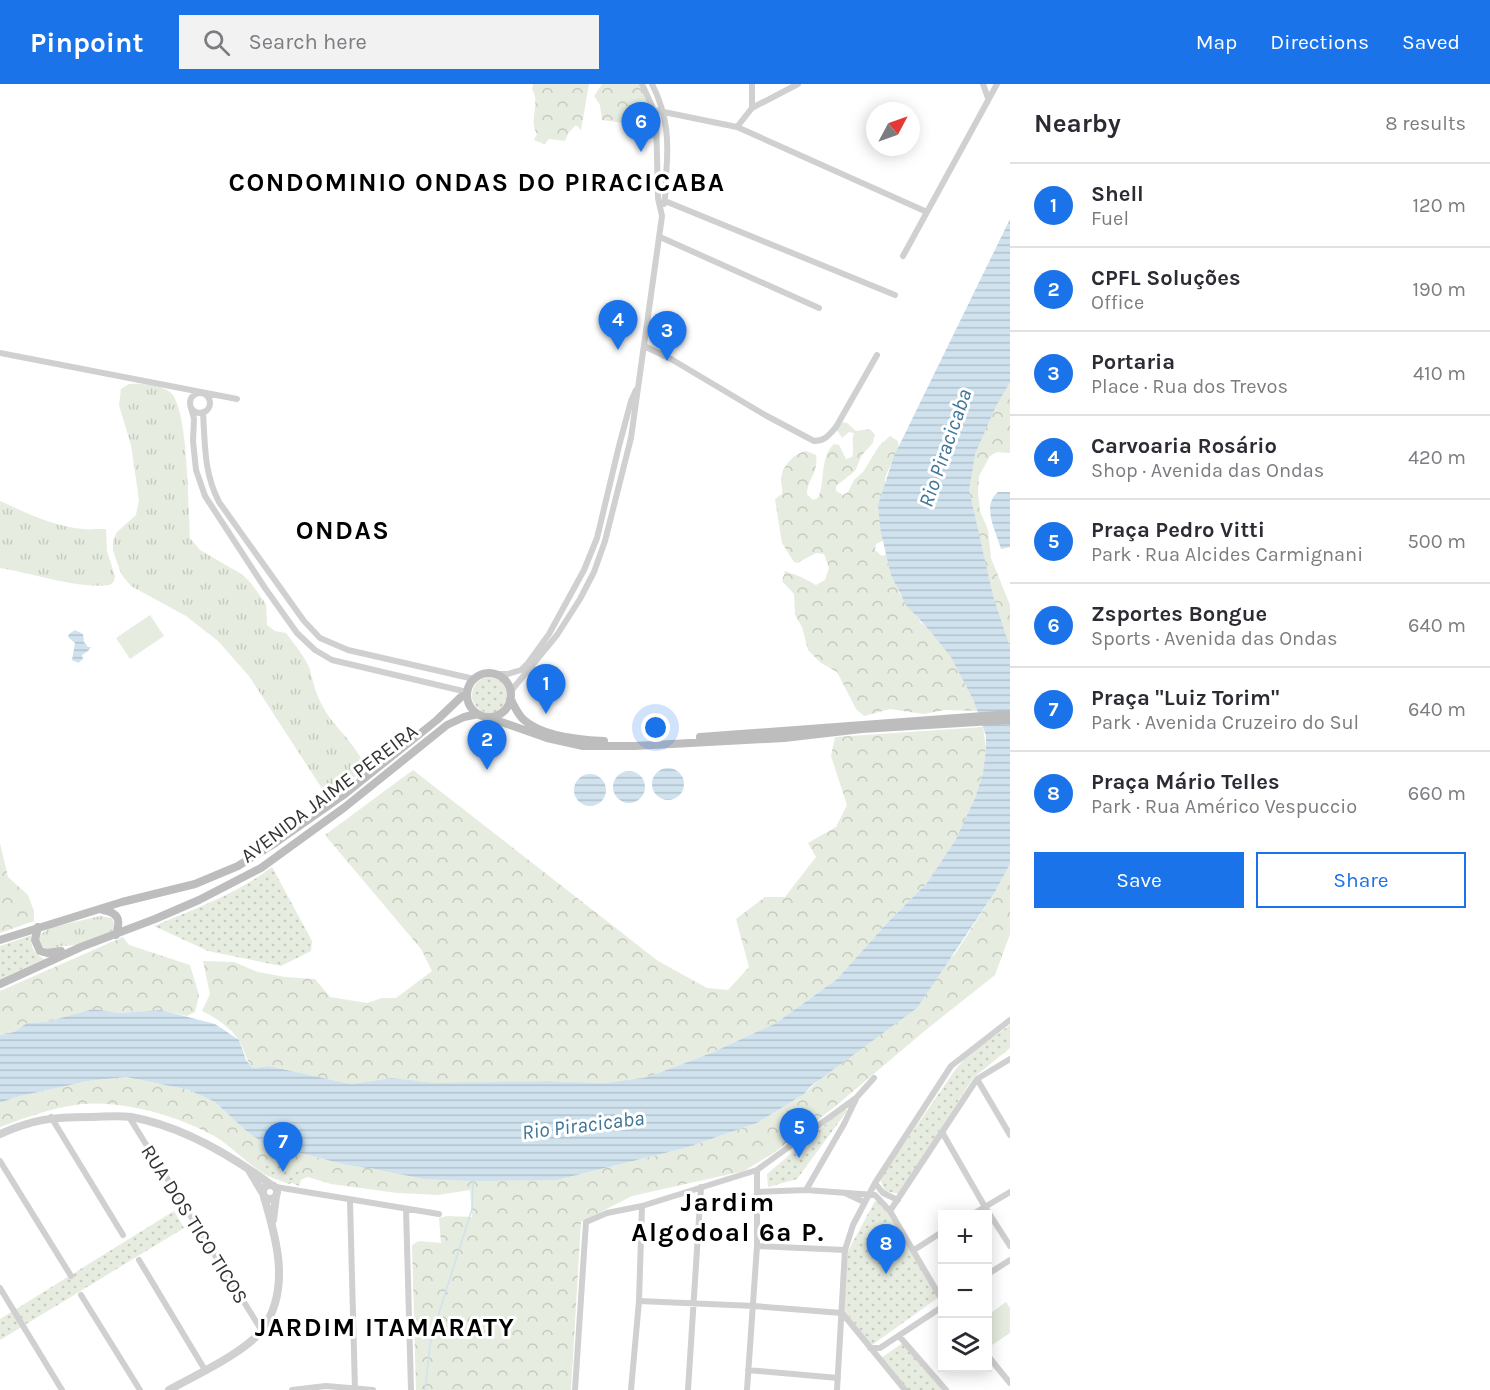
<!DOCTYPE html>
<meta charset="utf-8">
<style>
:root{--surface:#fff;--page:#f2f2f3;--text:#2b2b33;--muted:#7c7c81;--line:#e1e1e2;--accent:#1a73e8}
body{margin:0;font-family:Karla,sans-serif;background:var(--page);color:var(--text)}
.controls{position:absolute;right:18px;bottom:18px;display:grid;overflow:hidden;border-radius:0px;box-shadow:0 3px 15px #0003}
.controls button{width:54px;height:54px;display:grid;place-items:center;padding:0;border:0;border-bottom:2px solid var(--line);background:var(--surface);color:var(--text);font:30px sans-serif}
.compass{position:absolute;left:866px;top:18px;width:54px;height:54px;border-radius:50%;background:var(--surface);box-shadow:0 3px 15px #0003;rotate:49deg}
.you{position:absolute;left:656px;top:644px;width:21px;height:21px;margin:-15px;border:4px solid #fff;border-radius:50%;background:#1a73e8;box-shadow:0 0 0 9px #1a73e833}
.badge{display:grid;place-items:center;width:39px;height:39px;border-radius:50%;background:var(--accent);color:#fff;font-size:20px;font-weight:700}
.pin{position:absolute;translate:-50% -50px;filter:drop-shadow(0 2px 3px #0008)}
.pin::after{content:'';position:absolute;top:32px;width:21px;height:18px;background:inherit;clip-path:polygon(0 0,100% 0,50% 100%)}
.list{margin:0;padding:0;list-style:none}
h2{display:flex;justify-content:space-between;align-items:center;height:78px;margin:0;padding:0 24px;font-size:26px}
h2 small{font-size:20px;font-weight:400;color:var(--muted)}
.list li{display:grid;grid-template-columns:39px 1fr auto;gap:18px;align-items:center;box-sizing:border-box;height:84px;padding:0 24px;border-top:2px solid var(--line)}
.list b{display:block;font-size:22px;white-space:nowrap}
.list p{margin:0;font-size:20px;white-space:nowrap;color:var(--muted)}
.list em{font-size:20px;font-style:normal;color:var(--muted)}
.actions{display:flex;gap:12px;padding:18px 24px}
.actions a{flex:1;padding:14px 0;border:2px solid var(--accent);border-radius:0px;text-align:center;font-size:21px;color:var(--accent)}
.actions .main{background:var(--accent);color:#fff}
.icon{flex:none;width:33px;height:33px;fill:none;stroke:currentColor;stroke-width:2;stroke-linecap:round;stroke-linejoin:round}
.map{position:relative;flex:none;width:1010px;height:1306px;overflow:hidden}
header{display:flex;align-items:center;gap:36px;box-sizing:border-box;height:84px;padding:0 30px;background:var(--accent);color:#fff}
header strong{font-size:28px}
nav{display:flex;gap:33px;margin-inline-start:auto;font-size:21px}
.search{width:420px;height:54px;background:var(--page);display:flex;align-items:center;gap:15px;box-sizing:border-box;padding:0 21px;border-radius:0px;color:var(--muted);font-size:22px}
main{display:flex}
aside{flex:1;background:var(--surface)}
.map>svg:first-child{display:block}
.grass{fill:url(#grass-tufts)}
.forest{fill:url(#forest-crowns)}
.park{fill:url(#park-dots)}
.garden{fill:#e6ecdf}
.water{fill:url(#water-rules)}
.lines{fill:none;stroke-linecap:round;stroke-linejoin:round}
.stream{stroke:#cfe2ee;stroke-width:1.5}
.minor{stroke:#d0d0d0;stroke-width:6}
.tertiary{stroke:#d0d0d0;stroke-width:8}
.secondary{stroke:#bdbdbd;stroke-width:8}
.labels{text-anchor:middle;stroke-width:6;stroke-linejoin:round;paint-order:stroke}
.street-label{font-size:20px;fill:#333;stroke:#fff}
.water-label{font-size:21px;font-style:italic;fill:#3f7597;stroke:#fff}
.district-label{font-size:26px;font-weight:bold;letter-spacing:1.5px;fill:#000;stroke:#fff}
</style>
<header>
<strong>Pinpoint</strong>
<div class="search"><svg class="icon" aria-label="search" viewBox="0 0 24 24"><circle cx="10" cy="10" r="6"/><path d="M15 15l6 6"/></svg>Search here</div>
<nav><a>Map</a><a>Directions</a><a>Saved</a></nav>
</header>
<main>
<div class="map">
<svg width="1010" height="1306" viewBox="0 0 1010 1306">
<defs>
<pattern id="grass-tufts" width="24" height="20" patternUnits="userSpaceOnUse" patternTransform="scale(1.5)"><rect width="24" height="20" fill="#e6ecdf"/><path d="M3 7l-1-3M5 7V3M7 7l1-3M15 17l-1-3M17 17v-4M19 17l1-3" fill="none" stroke="#c6cbc0"/></pattern>
<pattern id="forest-crowns" width="20" height="18" patternUnits="userSpaceOnUse" patternTransform="scale(1.5)"><rect width="20" height="18" fill="#e6ecdf"/><path d="M2 6a3 3 0 1 1 6 0M12 15a3 3 0 1 1 6 0" fill="none" stroke="#c6cbc0"/></pattern>
<pattern id="park-dots" width="8" height="8" patternUnits="userSpaceOnUse" patternTransform="scale(1.5)"><rect width="8" height="8" fill="#e6ecdf"/><path d="M2 2h.1M6 6h.1" fill="none" stroke="#c6cbc0" stroke-width="1.8" stroke-linecap="round"/></pattern>
<pattern id="water-rules" width="6" height="5" patternUnits="userSpaceOnUse" patternTransform="scale(1.5)"><rect width="6" height="5" fill="#cfe2ee"/><path d="M0 2.5h6" fill="none" stroke="#b2c2cd"/></pattern>
</defs>
<rect width="100%" height="100%" fill="#fff"/>
<path class="grass" d="M129 300C140 299 161 301 170 308 189 323 188 427 190 454L200 466 243 491 250 498 266 520 267 541 275 547 286 549C294 560 303 570 309 583 311 589 312 595 314 601 317 613 323 624 330 634 336 643 366 673 363 683 359 695 336 704 325 707L321 703 249 592 218 557 186 532 131 502 121 490 113 466V456L117 448 136 431 139 416 131 361 119 321 121 305Z
M0 417C26 429 53 442 82 445 90 446 98 445 106 445L107 467 115 492 114 497 110 501C76 505 33 489 0 484Z
M100 832 112 834 115 842 113 847 78 861 62 862 51 866 45 865 41 860 39 855 41 850 49 844Z"/>
<path class="forest" d="M533 0H589L581 46 576 41 569 48 565 57 549 55 544 60 534 56 537 50C528 36 541 19 532 5Z
M602 0H639L653 31 655 55 635 52 634 42 631 40 602 36 600 21 594 12Z
M1010 278V369L997 368 990 372 979 392 978 409 980 427 988 446 991 474 1010 521V579L962 431 966 372Z
M842 338 847 339 856 347 870 345 875 351 872 360 862 371 855 387 836 402V407L843 411 848 408 854 396 863 388 879 362 890 352 898 357C901 372 887 381 885 396L886 455 876 460 875 466 882 472 887 470 899 509 921 539 936 549 968 598 978 627 946 626 923 630 890 625 864 632 856 625 837 588 821 579 808 566 802 543 795 531 794 510 782 497 785 487 801 493 816 501 825 496 829 484 824 470 816 469 797 479 794 478 782 459 775 415 782 410C783 405 781 401 781 395 782 383 794 369 806 367L816 371C819 389 807 395 807 410L813 416 818 414C826 397 819 374 834 360L839 361 846 375 852 373C855 366 851 357 854 349L849 348 842 354 837 346Z
M983 643 986 664 983 689 975 714 956 755 927 799 888 838 837 895 776 939 711 969 648 993 605 999 549 997 430 1000 392 994 351 1000 269 982 253 984C246 976 245 968 240 958 233 945 215 933 202 927L210 910 203 877 234 878 258 888 285 893 315 895 330 913 367 919 382 914H396L432 887 421 865 325 751 413 686 658 877 707 904 728 906 749 883 736 835 765 813H785L816 773 808 759 836 743 847 721 831 672 835 653Z
M0 759 8 793 28 811 34 827V837L0 849Z
M1010 780V850L995 891 927 945 832 1025 775 1068 744 1087 632 1112 581 1138 571 1306H416L412 1161 419 1157 441 1159 439 1134 447 1132 472 1133 470 1106 438 1111 397 1109 331 1100 308 1093 289 1100C282 1097 274 1095 268 1092 249 1082 234 1064 216 1053 179 1032 118 1014 75 1021 49 1025 24 1034 0 1043V1019L16 1013 88 997 126 993 189 1006 215 1018 244 1045 265 1061 280 1068 293 1067 346 1081 375 1085 557 1096 685 1064 757 1039 804 1010 955 870 995 808Z
M123 853 129 861 190 881 199 911 195 928 187 932 161 926 120 929 93 925 46 938 27 939 14 948 0 951V907Z"/>
<path class="park" d="M472 611a18 18 0 1 1 36 0a18 18 0 1 1-36 0Z
M272 783 312 857 311 867 281 882 208 867 154 842C194 825 237 810 272 783Z
M32 851C29 862 35 870 44 875L0 895V862Z
M1010 941V964L973 994 899 1110 885 1107 880 1095 955 986 968 971Z
M845 1024 847 1027 797 1095 768 1103 767 1090Z
M268 1077 303 1090 299 1102 264 1087Z
M875 1117H877L888 1128 939 1213 872 1261 844 1226 848 1167Z
M174 1127 184 1144 0 1256V1235Z
M904 1258 944 1306H908L881 1274Z"/>
<path class="garden" d="M150 531 164 552 130 575 116 554Z
M1006 1218 1010 1224V1249L992 1261 988 1255V1231Z"/>
<path class="water" d="M1010 135V298L996 322 975 370 969 406 993 512 1010 564V780L995 808 917 924 811 1002 804 1010 757 1039 685 1064 557 1096 475 1097 424 1095 375 1085 346 1081 293 1067 280 1068 265 1061 244 1045 215 1018 189 1006 126 993 88 997 16 1013 0 1019V951L14 948 27 939 46 938 93 925 120 929 161 926 215 940 239 956 246 976 253 984 269 982 351 1000 392 994 432 999 549 997 605 999 648 993 711 969 776 939 837 895 888 838 927 799 956 755 975 714 983 689 986 664V652L974 617 951 573 931 548 906 521 891 491 881 449 878 421 894 372Z
M998 408H1010V463L1001 465C996 447 981 422 998 408Z
M75 546 83 550 84 558 88 563H91L88 567 82 571 83 575 78 579 72 576 75 559 68 553 69 550Z
M652 700a16 16 0 1 1 32 0a16 16 0 1 1-32 0Z
M613 703a16 16 0 1 1 32 0a16 16 0 1 1-32 0Z
M574 706a16 16 0 1 1 32 0a16 16 0 1 1-32 0Z"/>
<g class="lines">
<path class="stream" d="M425 1306 431 1254 472 1125 473 1098"/>
<path class="minor" d="M652 0C668 32 669 57 666 92 666 101 666 111 664 120
M983 0 988 14
M752 24V0
M654 26 737 43 927 128
M737 43 752 24 798 0
M665 117 895 211
M660 153 819 224
M903 172 997 0
M644 262 671 275 765 331 814 357C825 357 829 351 836 343L877 271
M0 269 237 315
M190 319a10 10 0 1 1 20 0a10 10 0 1 1-20 0Z
M191 324 194 335 193 357 196 386 205 412 265 504 297 549 315 566 332 576 467 608
M203 328C205 361 204 389 219 418L304 537 320 554 348 566 474 595
M497 590H508L521 586 528 579 549 550 584 486 597 454 619 362 631 317 636 306
M511 607 557 551 580 515 594 488 605 457 631 354 662 132 658 114 656 31 642 0
M977 995 1010 1051
M51 1033 123 1151
M129 1033 262 1247
M942 1048 985 1123 1010 1162
M0 1077 71 1192
M875 1099 883 1109 898 1116
M276 1103 439 1130
M806 1106 844 1040 856 1015
M758 1108 806 1106 875 1111 890 1127 942 1216
M845 1109 864 1118
M350 1117 355 1306
M406 1125 411 1306
M890 1127 977 995 1010 975
M973 1130 1010 1108
M757 1162 845 1166
M914 1166 942 1148
M139 1176 205 1286
M988 1190 1010 1176
M0 1204 62 1306
M81 1211 140 1306
M639 1217 754 1222 842 1229
M843 1230 905 1306
M899 1252 946 1306
M870 1264H880L942 1223
M988 1272 1010 1299
M748 1286 838 1294
M292 1306 326 1302 373 1306
M575 1306 586 1138 607 1129 642 1122 757 1086 856 1014 874 994
M631 1306 639 1217 642 1122
M688 1306 701 1103
M747 1306 757 1162V1086
M837 1306 845 1166 853 1141 875 1099 951 982 1010 936"/>
<path class="tertiary" d="M0 1050C34 1035 53 1033 89 1033 103 1033 117 1031 131 1033 182 1042 229 1070 270 1100
M249 1086 262 1108
M263 1108a7 7 0 1 1 14 0a7 7 0 1 1-14 0Z
M273 1136 276 1112
M169 1306C194 1292 246 1268 262 1246 291 1206 277 1156 264 1113"/>
<path class="secondary" d="M467 611a22 22 0 1 1 44 0a22 22 0 1 1-44 0Z
M511 616C515 623 518 631 524 636 542 652 580 656 604 657
M487 633 547 654 583 662H635L784 654 862 645 1010 636
M700 653 1010 630
M103 826C119 829 121 836 116 851
M38 843 35 856 40 867 47 869 61 867
M0 856 122 818 195 800 238 782 275 759 345 710 437 636 461 613 467 610
M0 900 81 863 155 835 199 816 261 784 345 723 447 641 464 633 478 630"/>
</g>
<g class="labels">
<g class="street-label">
<text transform="translate(329 709) rotate(-37)" y="7">AVENIDA JAIME PEREIRA</text>
<text transform="translate(195 1140) rotate(58)" y="7">RUA DOS TICO TICOS</text>
</g>
<g class="water-label">
<text transform="translate(945 364) rotate(-71)" y="7">Rio Piracicaba</text>
<text transform="translate(583 1041) rotate(-7)" y="7">Rio Piracicaba</text>
</g>
<g class="district-label">
<text x="477" y="107">CONDOMINIO ONDAS DO PIRACICABA</text>
<text x="343" y="455">ONDAS</text>
<text x="728" y="1127">Jardim<tspan x="728" dy="30">Algodoal 6ª P.</tspan></text>
<text x="385" y="1252">JARDIM ITAMARATY</text>
</g>
</g>
</svg>
<div class="controls">
<button>+</button>
<button>−</button>
<button><svg class="icon" aria-label="layers" viewBox="0 0 24 24"><path d="M12 4l9 5-9 5-9-5zM3 14l9 5 9-5"/></svg></button>
</div>
<svg class="compass" viewBox="-18 -18 36 36"><path d="M0-13l5 13h-10z" fill="#e53935"/><path d="M0 13l5-13h-10z" fill="#7c7c81"/></svg>
<div class="you"></div>
<div class="pin badge" style="left:546px;top:630px">1</div>
<div class="pin badge" style="left:487px;top:686px">2</div>
<div class="pin badge" style="left:667px;top:277px">3</div>
<div class="pin badge" style="left:618px;top:266px">4</div>
<div class="pin badge" style="left:799px;top:1074px">5</div>
<div class="pin badge" style="left:641px;top:68px">6</div>
<div class="pin badge" style="left:283px;top:1088px">7</div>
<div class="pin badge" style="left:886px;top:1190px">8</div>
</div>
<aside>
<h2>Nearby<small>8 results</small></h2>
<ul class="list">
<li><span class="badge">1</span><div><b>Shell</b><p>Fuel</p></div><em>120 m</em></li>
<li><span class="badge">2</span><div><b>CPFL Soluções</b><p>Office</p></div><em>190 m</em></li>
<li><span class="badge">3</span><div><b>Portaria</b><p>Place · Rua dos Trevos</p></div><em>410 m</em></li>
<li><span class="badge">4</span><div><b>Carvoaria Rosário</b><p>Shop · Avenida das Ondas</p></div><em>420 m</em></li>
<li><span class="badge">5</span><div><b>Praça Pedro Vitti</b><p>Park · Rua Alcides Carmignani</p></div><em>500 m</em></li>
<li><span class="badge">6</span><div><b>Zsportes Bongue</b><p>Sports · Avenida das Ondas</p></div><em>640 m</em></li>
<li><span class="badge">7</span><div><b>Praça &quot;Luiz Torim&quot;</b><p>Park · Avenida Cruzeiro do Sul</p></div><em>640 m</em></li>
<li><span class="badge">8</span><div><b>Praça Mário Telles</b><p>Park · Rua Américo Vespuccio</p></div><em>660 m</em></li>
</ul>
<div class="actions"><a class="main">Save</a><a>Share</a></div>
</aside>
</main>
